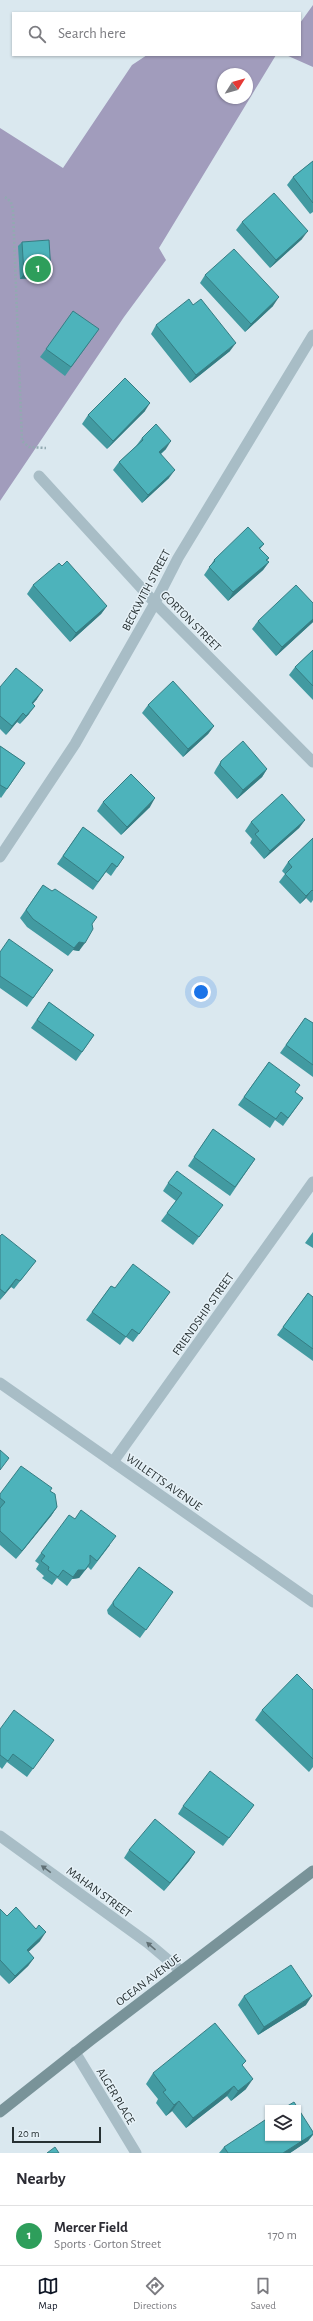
<!DOCTYPE html>
<meta charset="utf-8">
<style>
:root{--surface:#fff;--page:#f7f7f7;--text:#2b2b33;--muted:#7c7c81;--line:#e1e1e2;--accent:#111827}
body{margin:0;font-family:"Alegreya Sans",sans-serif;background:var(--page);color:var(--text)}
.controls{position:absolute;right:12px;bottom:12px;display:grid;overflow:hidden;border-radius:0px;box-shadow:0 1px 3px #0004}
.controls button{width:36px;height:36px;display:grid;place-items:center;padding:0;border:0;border-bottom:1px solid var(--line);background:var(--surface);color:var(--text);font:20px sans-serif}
.compass{position:absolute;left:217px;top:68px;width:36px;height:36px;border-radius:50%;background:var(--surface);box-shadow:0 1px 3px #0004;rotate:53deg}
.scale{position:absolute;left:12px;bottom:10px;width:89px;box-sizing:border-box;padding-left:4px;border:2px solid #273133;border-top:0;font-size:11px;line-height:14px;white-space:nowrap;color:#273133;-webkit-text-stroke:3px #e6f1f7;paint-order:stroke}
.you{position:absolute;left:201px;top:992px;width:14px;height:14px;margin:-10px;border:3px solid #fff;border-radius:50%;background:#1a73e8;box-shadow:0 0 0 6px #1a73e833}
.badge{display:grid;place-items:center;width:26px;height:26px;border-radius:50%;background:var(--accent);color:#fff;font-size:13px;font-weight:700}
.pin{position:absolute;translate:-50% -50%;border:2px solid #fff;box-shadow:0 1px 4px #0006}
.list{margin:0;padding:0;list-style:none}
h2{display:flex;justify-content:space-between;align-items:center;height:52px;margin:0;padding:0 16px;font-size:17px}
h2 small{font-size:13px;font-weight:400;color:var(--muted)}
.list li{display:grid;grid-template-columns:26px 1fr auto;gap:12px;align-items:center;box-sizing:border-box;height:60px;padding:0 16px;border-top:1px solid var(--line)}
.list b{display:block;font-size:15px;white-space:nowrap}
.list p{margin:0;font-size:13px;white-space:nowrap;color:var(--muted)}
.list em{font-size:13px;font-style:normal;color:var(--muted)}
.icon{flex:none;width:22px;height:22px;fill:none;stroke:currentColor;stroke-width:2;stroke-linecap:round;stroke-linejoin:round}
.map{position:relative;flex:none;width:313px;height:2153px;overflow:hidden}
.search{position:absolute;background:var(--surface);box-shadow:0 1px 3px #0004;left:12px;right:12px;top:12px;height:44px;display:flex;align-items:center;gap:10px;box-sizing:border-box;padding:0 14px;border-radius:0px;color:var(--muted);font-size:15px}
.sheet{height:112px;background:var(--surface)}
nav{display:flex;justify-content:space-around;align-items:center;box-sizing:border-box;height:56px;border-top:1px solid var(--line);background:var(--surface);font-size:11px;color:var(--muted)}
nav a{display:grid;justify-items:center;gap:2px}
nav .on{color:var(--accent)}
.map>svg:first-child{display:block}
.green{fill:#a19cbc;fill-rule:evenodd}
.lines{fill:none;stroke-linecap:round;stroke-linejoin:round}
.path{stroke:#92a9b1;stroke-width:2.5;stroke-dasharray:2 2;stroke-linecap:butt}
.minor{stroke:#a8bdc6;stroke-width:11}
.tertiary{stroke:#a8bdc6;stroke-width:11}
.secondary{stroke:#799399;stroke-width:11}
.wall{fill:#429aa1}
.shaded-wall{fill:#367d83}
.building{fill:#4db3bb;stroke:#367d83}
.oneway{fill:#617075}
.labels{text-anchor:middle;stroke-width:3;stroke-linejoin:round;paint-order:stroke}
.street-label{font-size:12px;fill:#273133;stroke:#e6f1f7}
</style>
<div class="map">
<svg width="313" height="2153" viewBox="0 0 313 2153">
<rect width="100%" height="100%" fill="#dae8ef"/>
<path class="green" d="M313 5V67L286 55H300V23Z
M147 55H276L159 248 166 260 124 317 0 501V128L63 168 132 65ZM223 74H247V98H223Z"/>
<g class="lines">
<path class="path" d="M5 197 11 202 13 210 22 441 29 447 46 448"/>
<path class="minor" d="M39 476 155 603 313 762
M0 857 75 744 155 603 178 558 313 335
M113 1462 313 1182
M0 1836 148 1943 181 1971
M75 2052 136 2153"/>
<path class="tertiary" d="M0 1383 313 1602"/>
<path class="secondary" d="M0 2112 91 2040 313 1871"/>
</g>
<path class="wall" d="M313 161V212L310 214 287 185 293 177Z
M242 222 302 239 270 268 236 230Z
M22 242 51 272 47 277 20 279 18 246Z
M205 275 273 306 245 332 200 283Z
M156 325 230 351 190 383 151 334Z
M99 329 65 376 40 357 46 349Z
M145 411 107 449 82 424 88 415Z
M142 438 166 449 161 454 169 478 142 503 113 470 119 462 136 446Z
M264 544 260 549 269 558 267 561 269 562 263 570 228 601 204 575 214 560Z
M62 566 107 606 101 614 70 642 27 594 33 585Z
M313 603V622L276 656 252 629 258 621Z
M313 650V700L289 675 295 667Z
M0 687 37 699 33 704 29 714 20 724 17 722 6 735 0 729Z
M148 705 214 726 208 734 183 757 142 713Z
M0 746 25 763 1 798 0 797Z
M221 761 267 769 262 777 237 799 214 773 216 769Z
M103 802 150 807 121 835 97 811Z
M305 820 299 828 264 859 250 843 252 839 245 831 251 822Z
M83 827 124 857 111 876 106 872 93 890 57 864Z
M313 838V900L311 903 306 898 300 904 279 882 285 874 282 871 288 862Z
M43 885 92 924 79 951 73 950 68 956 27 927 20 918Z
M0 952 53 970 27 1007 0 988Z
M49 1002 94 1035 76 1061 31 1028Z
M305 1018 313 1023V1077L280 1053Z
M269 1062 295 1092 303 1098 283 1126 275 1120 270 1128 238 1105Z
M213 1129 255 1159 230 1196 188 1166Z
M168 1183 217 1213 193 1245 161 1221 176 1201 163 1191Z
M313 1232V1248L305 1243Z
M0 1236 36 1261 14 1289 11 1287 0 1300Z
M111 1286 115 1288 170 1292 133 1342 126 1337 120 1345 86 1320Z
M308 1293 313 1297V1361L277 1335Z
M50 1491 57 1507 51 1516 16 1559 0 1545V1494Z
M110 1545 91 1570 88 1567 79 1578 72 1579 67 1586 57 1578 52 1585 42 1578 44 1576 36 1569 39 1564 35 1561 41 1553Z
M139 1567 173 1592 140 1638 108 1614 107 1610Z
M313 1690V1767L309 1772 255 1720 262 1710Z
M0 1729 54 1740 27 1777 7 1762 2 1769 0 1767Z
M254 1805 223 1846 178 1814 183 1806Z
M129 1850 195 1852 189 1861 164 1891 124 1858Z
M0 1909 7 1916 40 1941 28 1952 34 1958 28 1966 9 1984 0 1975Z
M244 1996 306 2005 258 2035 238 2005Z
M243 2066 246 2089 231 2101 227 2096 186 2128 172 2111 166 2116 156 2103 158 2099 146 2084 153 2073Z
M313 2132V2135L308 2141 290 2153H219L224 2147Z"/>
<path class="shaded-wall" d="M308 231 302 239 270 268 276 260Z
M51 272 47 277 20 279 24 274Z
M279 297 273 306 245 332 251 324Z
M236 343 230 351 190 383 196 375Z
M150 403 145 411 107 449 113 441Z
M171 441 166 449 153 460 159 452Z
M175 470 169 478 142 503 148 495Z
M269 562 263 570 228 601 233 592Z
M107 606 101 614 70 642 76 633Z
M313 619V622L276 656 282 647Z
M43 690 37 699 26 711 32 703Z
M35 706 29 714 20 724 26 716Z
M23 713 17 722 6 735 12 726Z
M214 726 208 734 183 757 188 749Z
M267 769 262 777 237 799 243 790Z
M155 798 150 807 121 835 127 827Z
M305 820 299 828 264 859 270 851Z
M312 890 306 898 300 904 306 896Z
M79 942 85 943 79 951 73 950 68 956Z
M16 1279 11 1287 0 1300 5 1293Z
M57 1507 51 1516 16 1559 22 1551Z
M90 1563 79 1578 72 1579 67 1586 78 1570Z
M195 1852 189 1861 164 1891 170 1883Z
M46 1932 40 1941 21 1959 27 1950Z
M34 1958 28 1966 9 1984 15 1976Z
M312 1996 306 2005 258 2035 264 2027Z
M253 2079 246 2089 231 2101 238 2091Z
M234 2086 227 2096 186 2128 193 2118Z
M179 2101 172 2111 166 2116 174 2105Z
M313 2134 308 2141 290 2153H283Z"/>
<path class="building" d="M313 161V203L293 177Z
M274 193 308 231 276 260 242 222Z
M49 240 51 272 24 274 22 242Z
M234 249 279 297 251 324 205 275Z
M189 299 193 305 201 299 236 343 196 375 156 325Z
M73 311 99 329 71 367 46 349Z
M125 378 150 403 113 441 88 415Z
M156 424 171 441 159 452 175 470 148 495 119 462 143 440 142 438Z
M248 527 264 544 259 548 269 558 266 560 269 562 233 592 209 567 215 561 214 560Z
M67 561 107 606 76 633 33 585 59 563 62 566Z
M296 585 313 603V619L282 647 258 621Z
M313 650V686L295 667Z
M16 668 43 690 32 703 35 706 26 716 23 713 12 726 0 716V687Z
M173 681 214 726 188 749 148 705Z
M243 741 267 769 243 790 220 765 221 761Z
M0 746 25 763 7 789 0 785Z
M131 774 155 798 127 827 103 802Z
M282 794 305 820 270 851 255 834 259 831 251 822Z
M83 827 124 857 117 867 112 863 98 882 63 856Z
M313 838V891L312 890 306 896 285 874 292 867 288 862Z
M43 885 52 891 55 889 97 917 92 924 93 929 85 943 79 942 74 948 33 919 26 910Z
M9 939 53 970 33 998 0 976V952Z
M49 1002 94 1035 82 1052 37 1020Z
M305 1018 313 1023V1065L286 1045Z
M269 1062 300 1085 295 1092 303 1098 288 1118 281 1112 276 1119 244 1097Z
M213 1129 255 1159 235 1187 194 1157Z
M177 1171 223 1205 199 1237 167 1213 182 1193 168 1183Z
M2 1234 36 1261 20 1281 16 1279 5 1293 0 1289V1236Z
M133 1264 170 1292 139 1334 132 1329 126 1337 92 1312 111 1286 115 1288Z
M308 1293 313 1297V1349L283 1327Z
M0 1450 9 1458 0 1470Z
M21 1466 52 1488 50 1491 55 1494 57 1507 22 1551 0 1531V1508L5 1502 0 1498V1494Z
M81 1510 116 1536 97 1561 90 1555V1563L85 1570H78L73 1577 63 1570 58 1577 48 1570 49 1567 41 1561 45 1556 41 1553 69 1515 75 1519Z
M139 1567 173 1592 146 1630 114 1606 113 1602Z
M297 1674 313 1690V1759L262 1710Z
M14 1710 54 1740 33 1769 13 1754 8 1761 0 1755V1729Z
M210 1771 254 1805 229 1838 183 1806Z
M155 1819 195 1852 170 1883 129 1850Z
M16 1907 36 1929 39 1925 46 1932 27 1950 34 1958 15 1976 0 1960V1909L7 1916Z
M291 1965 312 1996 264 2027 244 1996Z
M215 2023 246 2061 242 2065 253 2079 238 2091 234 2086 193 2118 179 2101 174 2105 163 2092 166 2090 153 2073Z
M294 2102 313 2132V2134L283 2153H228L224 2147 268 2118V2138H298V2108H284Z
M55 2147 59 2153H47Z"/>
<defs><path id="oneway-solid" d="M-6-.8H1V-3.2L6.5 0L1 3.2V.8H-6Z"/></defs>
<g class="oneway">
<use href="#oneway-solid" transform="translate(46 1869) rotate(-144)"/>
<use href="#oneway-solid" transform="translate(151 1946) rotate(-139)"/>
</g>
<g class="labels">
<g class="street-label">
<text transform="translate(146 590) rotate(-62)" y="4">BECKWITH STREET</text>
<text transform="translate(191 621) rotate(45)" y="4">GORTON STREET</text>
<text transform="translate(203 1314) rotate(-55)" y="4">FRIENDSHIP STREET</text>
<text transform="translate(164 1482) rotate(35)" y="4">WILLETTS AVENUE</text>
<text transform="translate(99 1892) rotate(36)" y="4">MAHAN STREET</text>
<text transform="translate(148 1980) rotate(-37)" y="4">OCEAN AVENUE</text>
<text transform="translate(116 2096) rotate(59)" y="4">ALGER PLACE</text>
</g>
</g>
</svg>
<div class="controls">
<button><svg class="icon" aria-label="layers" viewBox="0 0 24 24"><path d="M12 4l9 5-9 5-9-5zM3 14l9 5 9-5"/></svg></button>
</div>
<svg class="compass" viewBox="-18 -18 36 36"><path d="M0-13l5 13h-10z" fill="#e53935"/><path d="M0 13l5-13h-10z" fill="#7c7c81"/></svg>
<div class="scale">20 m</div>
<div class="you"></div>
<div class="pin badge" style="left:38px;top:269px;background:#2e9e5b">1</div>
<div class="search"><svg class="icon" aria-label="search" viewBox="0 0 24 24"><circle cx="10" cy="10" r="6"/><path d="M15 15l6 6"/></svg>Search here</div>
</div>
<section class="sheet">
<h2>Nearby<small></small></h2>
<ul class="list">
<li><span class="badge" style="background:#2e9e5b">1</span><div><b>Mercer Field</b><p>Sports · Gorton Street</p></div><em>170 m</em></li>
</ul>
</section>
<nav>
<a class="on"><svg class="icon" aria-label="map" viewBox="0 0 24 24"><path d="M3 6l6-2 6 2 6-2v14l-6 2-6-2-6 2zM9 4v14M15 6v14"/></svg>Map</a>
<a><svg class="icon" aria-label="directions" viewBox="0 0 24 24"><path d="M12 3l9 9-9 9-9-9zM9 14v-3h6M13 9l2 2-2 2"/></svg>Directions</a>
<a><svg class="icon" aria-label="saved" viewBox="0 0 24 24"><path d="M7 4h10v16l-5-4-5 4z"/></svg>Saved</a>
</nav>
